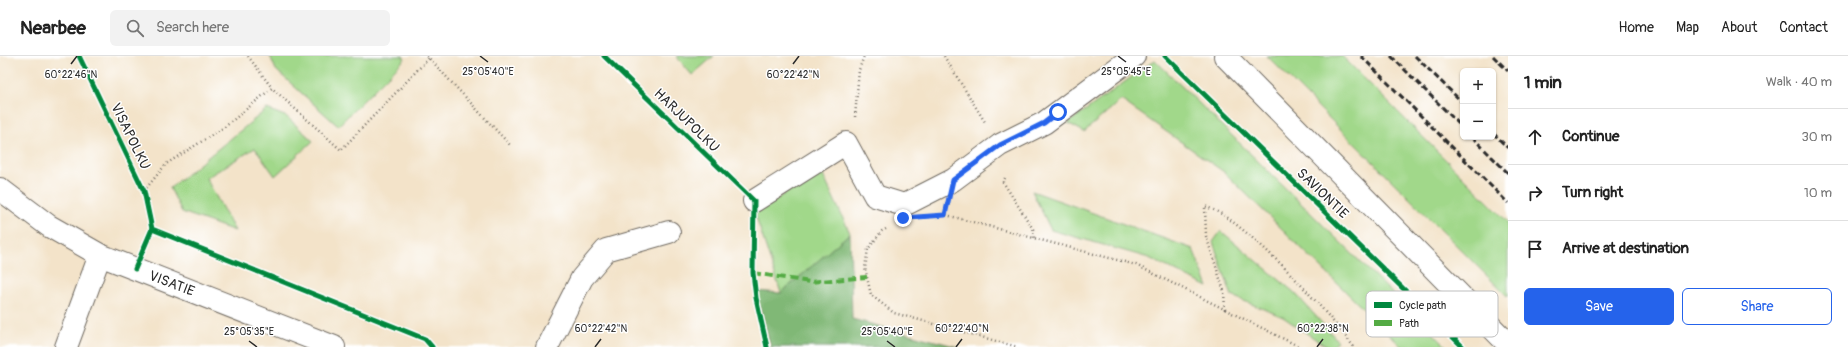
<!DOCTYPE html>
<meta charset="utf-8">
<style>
:root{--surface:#fff;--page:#f2f2f2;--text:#222;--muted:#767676;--line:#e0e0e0;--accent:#2563eb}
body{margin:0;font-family:Pangolin,sans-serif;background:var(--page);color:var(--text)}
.controls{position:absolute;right:12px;top:12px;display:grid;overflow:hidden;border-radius:6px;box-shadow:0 1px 3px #0004}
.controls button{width:36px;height:36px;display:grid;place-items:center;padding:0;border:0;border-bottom:1px solid var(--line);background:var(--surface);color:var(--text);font:20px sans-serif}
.stop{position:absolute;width:12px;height:12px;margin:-9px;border:3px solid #2563eb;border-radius:50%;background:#fff}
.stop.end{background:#2563eb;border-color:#fff;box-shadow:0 1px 4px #0008}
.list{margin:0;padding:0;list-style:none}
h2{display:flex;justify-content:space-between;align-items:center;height:52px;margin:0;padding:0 16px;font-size:17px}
h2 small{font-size:13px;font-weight:400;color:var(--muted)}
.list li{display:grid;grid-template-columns:26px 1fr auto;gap:12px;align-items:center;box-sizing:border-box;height:56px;padding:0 16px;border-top:1px solid var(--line)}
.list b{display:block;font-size:15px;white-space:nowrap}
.list em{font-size:13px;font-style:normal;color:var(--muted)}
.actions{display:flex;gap:8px;padding:12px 16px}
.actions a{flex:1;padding:9px 0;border:1px solid var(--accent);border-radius:6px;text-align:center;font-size:14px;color:var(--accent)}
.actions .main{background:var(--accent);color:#fff}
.icon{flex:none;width:22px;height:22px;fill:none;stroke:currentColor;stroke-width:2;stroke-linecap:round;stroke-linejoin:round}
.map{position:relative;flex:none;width:1508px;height:291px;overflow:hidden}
header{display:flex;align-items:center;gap:24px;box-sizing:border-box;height:56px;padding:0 20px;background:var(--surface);border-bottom:1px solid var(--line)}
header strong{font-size:19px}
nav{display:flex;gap:22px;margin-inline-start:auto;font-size:14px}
.search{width:280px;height:36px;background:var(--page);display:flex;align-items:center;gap:10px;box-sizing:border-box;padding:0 14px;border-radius:6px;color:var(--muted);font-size:15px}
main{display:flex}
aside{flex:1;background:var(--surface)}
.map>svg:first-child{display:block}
.green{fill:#a1d88a;stroke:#66825a}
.forest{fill:#80b876;stroke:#567250}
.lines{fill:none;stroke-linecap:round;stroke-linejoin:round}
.minor-casing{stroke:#716b62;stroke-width:24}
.major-casing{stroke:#716b62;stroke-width:24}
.path{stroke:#716b62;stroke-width:2.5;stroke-dasharray:1 3;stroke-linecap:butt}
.minor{stroke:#fff;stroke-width:22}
.major{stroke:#fff;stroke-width:22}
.rail{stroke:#2b2b2b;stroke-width:3;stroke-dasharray:6 3;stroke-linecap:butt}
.quiet{stroke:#54ab44;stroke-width:4;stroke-dasharray:8 4;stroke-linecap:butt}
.cycleway-casing{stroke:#fff;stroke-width:8}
.cycleway{stroke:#00873e;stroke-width:5}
.route{stroke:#2563eb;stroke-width:5}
.ticks{fill:none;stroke:#2b2b2b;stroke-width:1.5}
.labels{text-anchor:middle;stroke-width:3;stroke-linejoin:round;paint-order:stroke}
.street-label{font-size:14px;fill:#2b2b2b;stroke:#fff}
.key{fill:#fff;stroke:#bfbfbf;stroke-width:1}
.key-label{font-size:11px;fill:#2b2b2b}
.ticks-label{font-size:10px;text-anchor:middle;fill:#2b2b2b;stroke:#fff;stroke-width:3;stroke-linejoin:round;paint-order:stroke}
</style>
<header>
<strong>Nearbee</strong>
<div class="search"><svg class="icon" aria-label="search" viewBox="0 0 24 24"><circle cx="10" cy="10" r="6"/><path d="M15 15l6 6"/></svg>Search here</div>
<nav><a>Home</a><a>Map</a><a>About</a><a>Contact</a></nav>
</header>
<main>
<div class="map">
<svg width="1508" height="291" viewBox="0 0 1508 291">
<rect width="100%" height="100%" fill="#fff"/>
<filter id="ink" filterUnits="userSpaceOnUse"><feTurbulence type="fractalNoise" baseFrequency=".025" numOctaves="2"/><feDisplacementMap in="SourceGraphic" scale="8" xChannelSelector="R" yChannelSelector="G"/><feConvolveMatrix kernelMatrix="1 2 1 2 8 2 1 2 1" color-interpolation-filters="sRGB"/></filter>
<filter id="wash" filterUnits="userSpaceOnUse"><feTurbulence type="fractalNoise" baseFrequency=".012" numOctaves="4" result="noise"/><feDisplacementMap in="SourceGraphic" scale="16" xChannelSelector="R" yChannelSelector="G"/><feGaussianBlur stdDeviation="0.9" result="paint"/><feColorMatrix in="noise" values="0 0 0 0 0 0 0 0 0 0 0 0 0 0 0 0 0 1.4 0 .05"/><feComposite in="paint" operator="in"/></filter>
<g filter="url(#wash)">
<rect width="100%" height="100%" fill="#f3e3c9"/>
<path class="green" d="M270 0H403L405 3 338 70 276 14Z
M676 0H714L692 19Z
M1267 0H1342L1508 166V241Z
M1155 4 1447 291H1402L1224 116 1121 44 1084 76 1068 67Z
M267 53 287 61 313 85 275 120 255 92 206 122 235 175 182 156 170 132Z
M820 113 850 177 781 237 755 158Z
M1032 135 1193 193 1208 231 1149 202 1051 174Z
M1221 175 1295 237 1338 285 1332 291H1327L1283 261 1232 240 1213 186Z"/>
<path class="forest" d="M850 177 852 263 958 291H771L755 235 781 237Z"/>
</g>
<g filter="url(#ink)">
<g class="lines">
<defs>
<path id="minor" d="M0 133 49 170 100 199 334 291
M754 145 846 87 875 140 904 149 953 124 1000 89 1044 67 1134 0
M66 291 100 199
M547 291 582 222 606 194 669 176"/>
<path id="major" d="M1225 0 1508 288"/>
</defs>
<use href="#minor" class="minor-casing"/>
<use href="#major" class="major-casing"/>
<path class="path" d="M248 0 272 32
M427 0 510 89
M944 0 985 66
M855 61 859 14 864 0
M1005 122 1003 126 1033 173 1034 182
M144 135 166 108 226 70 272 32 341 94 429 2
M946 159 1136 209 1300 291
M886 173 882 175 868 193 865 212 871 239 894 257 1018 291
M1225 254 1224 235 1206 180 1205 150C1213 154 1222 157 1229 163 1276 198 1318 246 1354 291"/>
<use href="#minor" class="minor"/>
<use href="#major" class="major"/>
<path class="rail" d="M1361 0 1508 147
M1391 0 1463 72
M1415 0 1463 47
M1493 0 1508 15
M1493 77 1508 92
M1472 81 1508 117"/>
<path class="quiet" d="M753 217 810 226 867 221"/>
<defs>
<path id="cycleway" d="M79 0 144 135 152 173
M604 0 754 145 753 217 756 242 767 291
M1165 0 1463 291
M135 213 152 173 425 283 432 291"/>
</defs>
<use href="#cycleway" class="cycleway-casing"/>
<use href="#cycleway" class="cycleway"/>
</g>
</g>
<g class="lines" filter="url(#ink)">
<path class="route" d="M903 162 945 159 953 124 1000 89 1044 67 1058 56"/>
</g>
<path class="ticks" d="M480 0 488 6M1118 0 1126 6M71 8 77 0M793 8 799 0M249 285 257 291M887 285 895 291M595 291 601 283M956 291 962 283M1317 291 1323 283"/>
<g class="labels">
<g class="street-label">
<text transform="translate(687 64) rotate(44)" y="5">HARJUPOLKU</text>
<text transform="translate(131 80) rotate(64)" y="5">VISAPOLKU</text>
<text transform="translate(1323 137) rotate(44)" y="5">SAVIONTIE</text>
<text transform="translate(172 227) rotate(21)" y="5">VISATIE</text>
</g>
</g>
<rect x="1366" y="235" width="132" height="46" rx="6" class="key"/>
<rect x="1374" y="246" width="18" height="6" fill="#00873e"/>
<rect x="1374" y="264" width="18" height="6" fill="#54ab44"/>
<g class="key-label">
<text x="1399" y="253">Cycle path</text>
<text x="1399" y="271">Path</text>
</g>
<g class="ticks-label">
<text x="488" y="19">25°05'40"E</text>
<text x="1126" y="19">25°05'45"E</text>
<text x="71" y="22">60°22'46"N</text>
<text x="793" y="22">60°22'42"N</text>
<text x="601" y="276">60°22'42"N</text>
<text x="962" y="276">60°22'40"N</text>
<text x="1323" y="276">60°22'38"N</text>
<text x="249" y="279">25°05'35"E</text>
<text x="887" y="279">25°05'40"E</text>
</g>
</svg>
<div class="controls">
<button>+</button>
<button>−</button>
</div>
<div class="stop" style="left:1058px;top:56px"></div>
<div class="stop end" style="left:903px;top:162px"></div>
</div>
<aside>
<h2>1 min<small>Walk · 40 m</small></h2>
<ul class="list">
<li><svg class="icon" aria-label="ahead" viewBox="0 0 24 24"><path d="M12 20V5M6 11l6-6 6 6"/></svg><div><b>Continue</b></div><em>30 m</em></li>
<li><svg class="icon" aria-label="right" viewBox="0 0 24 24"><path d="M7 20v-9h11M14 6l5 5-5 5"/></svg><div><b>Turn right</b></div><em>10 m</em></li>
<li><svg class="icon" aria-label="arrive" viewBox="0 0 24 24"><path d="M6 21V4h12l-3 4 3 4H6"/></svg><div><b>Arrive at destination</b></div></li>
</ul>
<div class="actions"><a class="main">Save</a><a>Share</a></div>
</aside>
</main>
